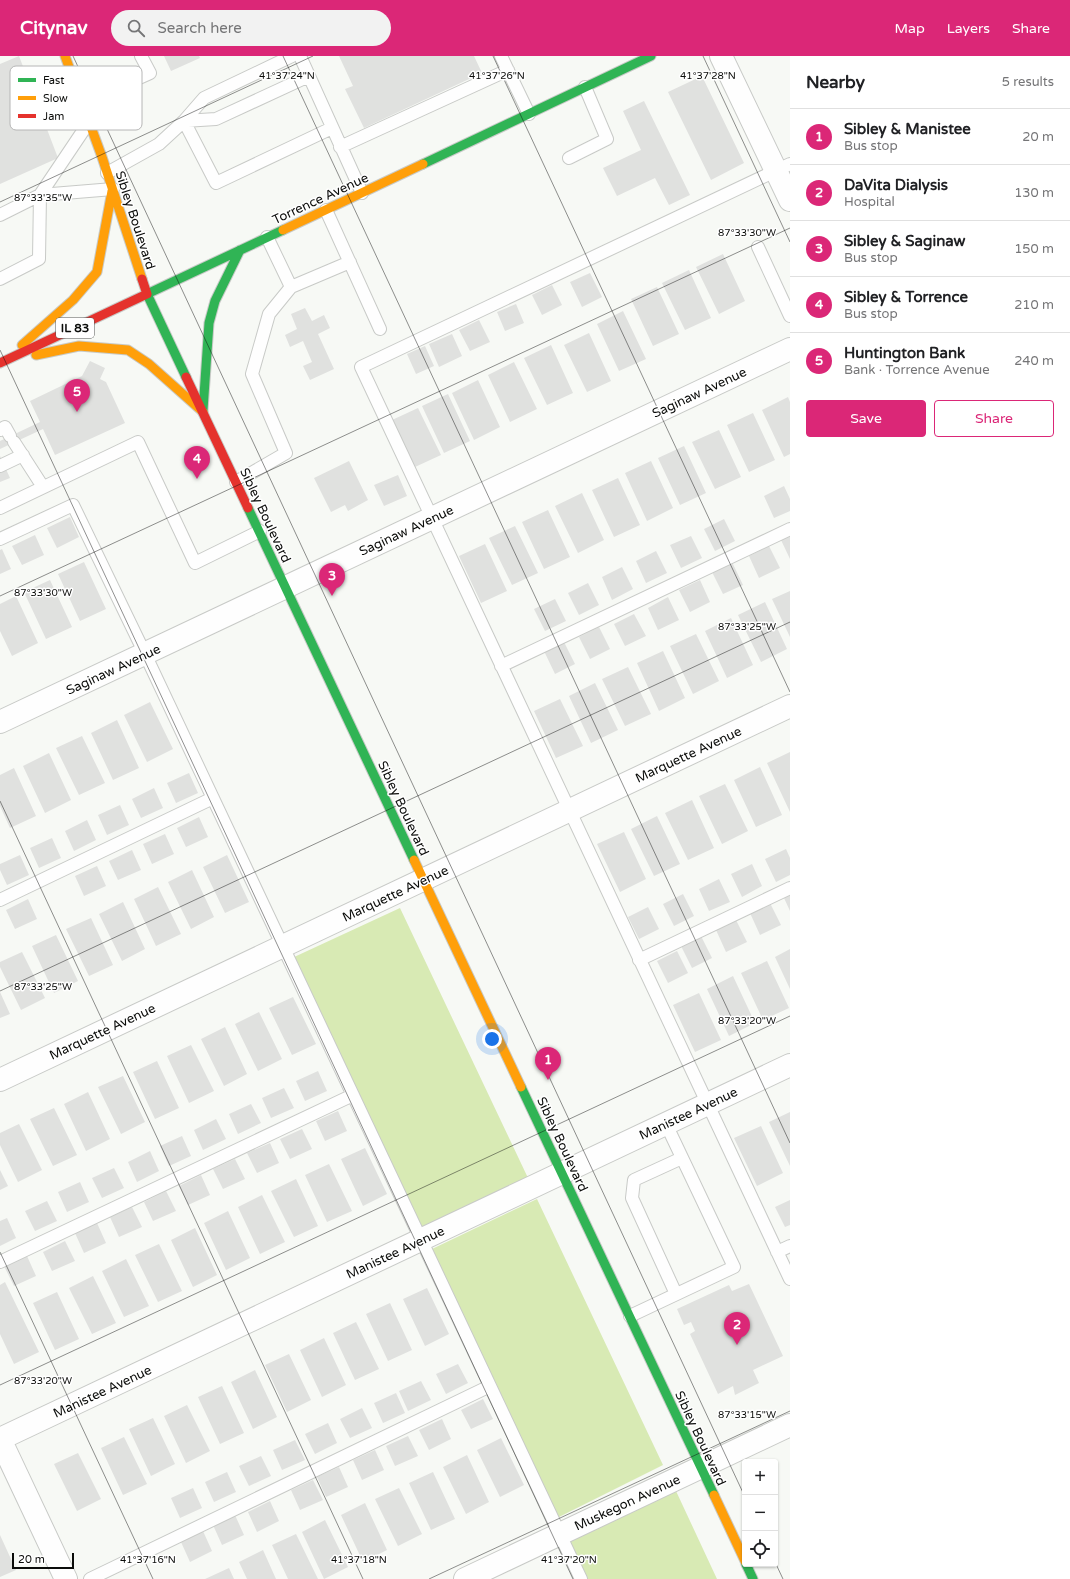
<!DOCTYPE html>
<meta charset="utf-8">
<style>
:root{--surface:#fff;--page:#f2f2f2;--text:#202124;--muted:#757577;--line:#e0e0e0;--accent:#db2777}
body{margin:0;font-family:"Varela Round",sans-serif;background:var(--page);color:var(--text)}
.controls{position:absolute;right:12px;bottom:12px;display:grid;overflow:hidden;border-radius:4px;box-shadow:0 1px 3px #0004}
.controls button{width:36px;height:36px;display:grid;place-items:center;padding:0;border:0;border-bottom:1px solid var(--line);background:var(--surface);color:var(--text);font:20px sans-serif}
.scale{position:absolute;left:12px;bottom:10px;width:62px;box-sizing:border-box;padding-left:4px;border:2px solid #0b0c0a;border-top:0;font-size:11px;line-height:14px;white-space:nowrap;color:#0b0c0a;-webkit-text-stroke:3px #fff;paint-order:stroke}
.you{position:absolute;left:492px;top:983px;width:14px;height:14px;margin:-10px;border:3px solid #fff;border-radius:50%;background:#1a73e8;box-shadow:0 0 0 6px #1a73e833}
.badge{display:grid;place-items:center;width:26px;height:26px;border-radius:50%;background:var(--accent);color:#fff;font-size:13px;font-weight:700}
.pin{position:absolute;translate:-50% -33px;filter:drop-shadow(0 1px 2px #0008)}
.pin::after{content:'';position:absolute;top:21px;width:14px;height:12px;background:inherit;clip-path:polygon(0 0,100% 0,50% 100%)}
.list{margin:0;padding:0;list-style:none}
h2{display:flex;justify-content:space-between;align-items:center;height:52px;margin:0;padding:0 16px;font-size:17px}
h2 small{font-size:13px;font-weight:400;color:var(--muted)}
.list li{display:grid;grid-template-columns:26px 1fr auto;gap:12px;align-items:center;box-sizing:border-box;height:56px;padding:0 16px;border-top:1px solid var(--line)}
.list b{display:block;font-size:15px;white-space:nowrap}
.list p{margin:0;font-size:13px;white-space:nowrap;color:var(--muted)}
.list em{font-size:13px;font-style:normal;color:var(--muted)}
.actions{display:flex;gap:8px;padding:12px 16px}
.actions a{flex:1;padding:9px 0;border:1px solid var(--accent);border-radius:4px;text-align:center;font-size:14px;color:var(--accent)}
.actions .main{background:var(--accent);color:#fff}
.icon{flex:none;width:22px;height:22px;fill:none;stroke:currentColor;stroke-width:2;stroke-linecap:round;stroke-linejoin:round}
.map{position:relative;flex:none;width:790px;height:1523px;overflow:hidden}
header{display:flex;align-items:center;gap:24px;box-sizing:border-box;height:56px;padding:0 20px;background:var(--accent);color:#fff}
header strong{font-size:19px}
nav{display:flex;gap:22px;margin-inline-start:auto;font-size:14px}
.search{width:280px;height:36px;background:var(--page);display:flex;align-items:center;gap:10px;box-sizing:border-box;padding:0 14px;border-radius:22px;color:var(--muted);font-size:15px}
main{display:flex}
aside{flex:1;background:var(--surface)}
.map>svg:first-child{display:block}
.green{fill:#d8eab4}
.building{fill:#e0e1df}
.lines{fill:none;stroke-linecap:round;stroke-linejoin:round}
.lane-casing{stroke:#c8cac7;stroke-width:14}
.street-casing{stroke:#c8cac7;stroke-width:24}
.fast-casing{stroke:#c8cac7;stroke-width:11}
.slow-casing{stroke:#c8cac7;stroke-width:11}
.jam-casing{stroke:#c8cac7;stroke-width:11}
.lane{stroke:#fefefe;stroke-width:12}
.street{stroke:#fefefe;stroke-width:22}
.fast{stroke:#30b455;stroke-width:9}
.slow{stroke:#ff9f0a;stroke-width:9}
.jam{stroke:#e5322d;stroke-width:9}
.ticks{fill:none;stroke:#0b0c0a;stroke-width:1;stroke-opacity:0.45}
.labels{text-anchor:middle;stroke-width:3;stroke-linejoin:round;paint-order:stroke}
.shield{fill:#fff;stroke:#545554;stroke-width:1}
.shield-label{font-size:12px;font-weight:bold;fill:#0b0c0a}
.street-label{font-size:13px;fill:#0b0c0a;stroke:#fff}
.key{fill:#fff;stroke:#b6b6b6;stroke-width:1}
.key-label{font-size:11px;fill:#0b0c0a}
.ticks-label{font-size:10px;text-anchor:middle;fill:#0b0c0a;stroke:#fff;stroke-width:3;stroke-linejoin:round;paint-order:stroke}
</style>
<header>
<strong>Citynav</strong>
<div class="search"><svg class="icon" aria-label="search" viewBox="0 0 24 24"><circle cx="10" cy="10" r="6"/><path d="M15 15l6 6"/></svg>Search here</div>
<nav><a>Map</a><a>Layers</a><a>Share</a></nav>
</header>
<main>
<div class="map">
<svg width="790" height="1523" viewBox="0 0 790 1523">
<rect width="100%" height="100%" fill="#f7f9f5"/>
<path class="green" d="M400 852 528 1122 421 1172 292 902Z
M537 1143 663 1409 557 1462 432 1193Z
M676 1435 717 1523H585L568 1486Z"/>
<path class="building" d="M19 0 58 102 0 128V8Z
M164 0H199L200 2 171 15Z
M339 0H474L482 17 364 72 345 33 353 30Z
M702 20 744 107 711 124 668 36Z
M644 45 690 139 669 149 655 122 617 140 603 112 641 94 623 55Z
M723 198 745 245 719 258 696 211Z
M689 214 711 262 685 274 662 227Z
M590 217 602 241 582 251 570 226Z
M552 229 562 249 542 259 532 239Z
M657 231 679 278 653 290 631 243Z
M516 248 524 267 505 275 497 256Z
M305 252 312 265 324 259 330 272 318 278 334 313 310 324 303 310 312 306 303 285 290 291 285 279 297 273 291 258Z
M623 255 646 303 619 315 597 268Z
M479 264 490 286 470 295 459 274Z
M589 277 611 325 587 336 564 289Z
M452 278 462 300 439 311 429 288Z
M551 289 573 337 547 349 524 302Z
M425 290 434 310 416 318 407 298Z
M90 305 105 312 100 323 106 326 125 367 55 399 43 373 0 393V385L40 366 30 345 82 320Z
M514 306 537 353 510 366 488 319Z
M478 324 500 371 474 384 452 337Z
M448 338 470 385 444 397 422 350Z
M788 341 790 346V398L784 401 762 354Z
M418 352 441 399 415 411 392 364Z
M753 357 775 404 749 416 727 369Z
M719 374 741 421 715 433 692 386Z
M684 390 706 437 680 449 658 402Z
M0 400 10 422 0 426Z
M349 405 368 444 348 455 345 449 331 456 314 422Z
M651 405 673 452 647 465 625 417Z
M398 419 407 440 384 450 374 429Z
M618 422 640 469 614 481 592 434Z
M784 430 790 443V455L774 462 764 440Z
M582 437 604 484 578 497 555 450Z
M548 454 570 501 544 513 522 466Z
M70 461 79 481 57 492 47 472Z
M724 463 735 485 715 495 704 473Z
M515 470 538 517 512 529 489 482Z
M35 479 44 499 22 509 12 490Z
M790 479V503L781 484Z
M691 480 702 502 681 512 670 489Z
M485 488 507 535 481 547 459 500Z
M769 490 780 512 759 522 749 500Z
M2 493 11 513 0 518V494Z
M656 495 667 517 646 527 636 505Z
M84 506 106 553 80 565 58 518Z
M732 506 743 529 723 538 712 516Z
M622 511 633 533 612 544 602 521Z
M50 524 72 571 46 583 24 536Z
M700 524 710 546 690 556 679 534Z
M588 527 599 549 579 559 568 537Z
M790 535V581L772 543Z
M16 540 38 587 12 600 0 575V548Z
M668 541 679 564 658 574 648 552Z
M555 543 566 565 545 575 534 553Z
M765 546 787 593 761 606 738 559Z
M634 558 646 580 625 590 614 568Z
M731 562 753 609 727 622 705 575Z
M599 571 610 593 590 603 579 581Z
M696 578 719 625 693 638 670 590Z
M564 586 575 608 555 618 544 595Z
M663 595 685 642 659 655 637 607Z
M628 611 651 658 625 670 602 623Z
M595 627 618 674 591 687 569 640Z
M560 643 583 690 556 702 534 655Z
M150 646 173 693 147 706 124 659Z
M117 664 139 712 113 724 91 677Z
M82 680 105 727 79 739 56 692Z
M790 696V756L767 707Z
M49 697 71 744 45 757 23 710Z
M760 711 782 759 756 771 734 724Z
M14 712 36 760 10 772 0 750V719Z
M189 717 198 737 176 747 167 727Z
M725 728 748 775 722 788 699 740Z
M154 732 163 752 141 762 132 743Z
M692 744 714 792 688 804 665 757Z
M120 749 129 769 107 779 98 759Z
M657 760 680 808 654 820 631 773Z
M199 761 208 781 186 791 177 772Z
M87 764 96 784 74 795 65 775Z
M624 776 646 823 620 836 597 788Z
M165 778 174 798 152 808 143 788Z
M52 782 61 802 39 812 30 792Z
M786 793 790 802V819L776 826 765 803Z
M132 794 141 814 118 824 109 805Z
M20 799 29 819 7 829 0 814V808Z
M227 799 249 846 225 857 203 811Z
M752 808 762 830 742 841 731 818Z
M97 810 106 830 84 840 75 820Z
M192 814 214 861 191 873 168 826Z
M719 823 730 846 709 855 699 833Z
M158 831 181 878 156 890 134 843Z
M683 838 694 860 674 870 663 848Z
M790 839V855L784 842Z
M28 843 37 863 15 873 6 854Z
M123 846 145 893 122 905 99 858Z
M770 847 781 869 760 879 750 857Z
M648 851 659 873 639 883 628 861Z
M91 862 113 909 89 920 66 873Z
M736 864 747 886 726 896 716 874Z
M56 879 78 925 54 937 32 890Z
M701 880 712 902 692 912 681 890Z
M790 893V933L775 901Z
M677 895 688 917 668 927 657 905Z
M22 896 45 942 21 954 0 911V906Z
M767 905 789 952 763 964 741 917Z
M733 920 755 967 729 980 707 933Z
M0 936 10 958 0 962Z
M699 937 721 984 695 996 673 949Z
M293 941 316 988 292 999 269 952Z
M259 956 282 1003 258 1015 235 968Z
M225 971 247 1018 224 1030 201 983Z
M191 989 214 1035 189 1047 167 1000Z
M157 1005 179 1052 155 1063 133 1016Z
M318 1015 327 1035 305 1045 296 1025Z
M123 1020 145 1066 121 1078 98 1031Z
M284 1032 294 1052 271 1062 262 1042Z
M88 1036 110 1083 86 1095 64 1048Z
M251 1048 261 1067 238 1078 229 1058Z
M54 1052 77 1099 53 1110 30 1063Z
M338 1055 347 1075 325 1085 316 1065Z
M790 1056V1110L769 1066Z
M216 1063 226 1083 203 1094 194 1074Z
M19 1068 42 1114 18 1126 0 1089V1077Z
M761 1070 783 1117 757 1130 734 1082Z
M302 1073 312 1093 290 1103 280 1083Z
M182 1080 191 1100 169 1110 160 1090Z
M270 1087 279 1107 257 1117 247 1097Z
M365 1092 387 1138 363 1150 341 1103Z
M150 1095 159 1115 137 1126 128 1106Z
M235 1103 245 1123 223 1133 213 1113Z
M329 1108 352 1155 327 1166 305 1119Z
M114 1112 124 1132 102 1142 92 1122Z
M0 1114 8 1130 0 1134Z
M201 1119 210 1139 188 1149 179 1130Z
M296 1123 318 1170 294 1181 271 1135Z
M80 1126 89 1146 67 1156 58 1136Z
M166 1135 176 1155 153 1165 144 1146Z
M262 1139 285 1186 260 1198 238 1151Z
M790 1144V1169L785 1171 775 1151Z
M47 1145 57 1165 35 1175 25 1155Z
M132 1151 142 1171 119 1181 110 1161Z
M228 1155 250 1202 226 1214 204 1167Z
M7 1162 16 1182 0 1190V1165Z
M97 1167 106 1187 84 1197 75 1177Z
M195 1172 217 1219 193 1231 171 1184Z
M65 1185 75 1205 52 1215 43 1196Z
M159 1188 182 1235 158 1246 135 1199Z
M27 1200 36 1220 14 1230 4 1210Z
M126 1203 149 1250 124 1261 102 1215Z
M93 1220 116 1267 92 1278 69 1232Z
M5 1226 39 1296 14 1308 0 1278V1229Z
M749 1228 783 1300 753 1314 759 1327 735 1339 733 1330 718 1338 690 1278 695 1275 691 1266 684 1269 677 1253 729 1229 732 1235Z
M427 1232 449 1278 425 1290 403 1243Z
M57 1236 79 1283 55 1294 33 1247Z
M390 1247 412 1294 388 1305 366 1258Z
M356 1266 379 1313 355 1324 333 1277Z
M324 1282 346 1329 322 1341 300 1294Z
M289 1298 311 1344 287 1356 265 1309Z
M458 1308 468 1327 446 1338 436 1318Z
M255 1314 277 1361 253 1373 231 1326Z
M421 1325 431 1344 408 1355 399 1335Z
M222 1330 244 1377 220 1388 198 1341Z
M396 1337 405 1357 383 1367 374 1347Z
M483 1343 493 1363 471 1373 461 1354Z
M187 1349 210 1395 186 1407 164 1360Z
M362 1352 372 1372 350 1382 340 1363Z
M153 1362 175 1408 151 1420 129 1373Z
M442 1363 451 1383 429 1394 419 1374Z
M328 1367 337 1387 315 1398 305 1378Z
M408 1380 418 1400 395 1410 386 1390Z
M124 1381 147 1428 123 1439 101 1392Z
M501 1382 524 1429 500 1441 477 1394Z
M295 1384 305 1404 282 1414 273 1394Z
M375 1394 384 1414 362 1424 353 1404Z
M78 1397 101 1443 77 1455 54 1408Z
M467 1399 489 1446 466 1458 443 1411Z
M261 1400 271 1420 249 1430 239 1410Z
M339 1411 348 1431 326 1441 317 1421Z
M227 1416 236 1436 214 1446 205 1426Z
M433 1416 455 1463 431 1474 409 1427Z
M313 1424 323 1444 300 1454 291 1434Z
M193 1432 202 1452 180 1462 171 1442Z
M399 1432 422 1478 398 1490 375 1443Z
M270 1445 279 1465 257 1476 248 1456Z
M365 1447 387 1494 363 1506 341 1459Z
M235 1459 244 1479 222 1489 213 1469Z
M325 1464 348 1511 324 1523 302 1476Z
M203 1475 212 1495 190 1506 181 1486Z
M296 1478 318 1523H288L272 1489Z
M0 1479 16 1514 0 1521Z
M263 1494 276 1523H247L239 1506Z
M229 1512 234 1523H205Z"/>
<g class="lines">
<defs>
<path id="lane" d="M300 0 362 137
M501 0 529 58
M83 47 150 17 141 0
M184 65 216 127 332 72
M184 65 216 63 309 20
M340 91 508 14
M569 102 607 83 585 31
M790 108 361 311 790 1223
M107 117 159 88 184 65 204 42 292 0
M326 154 380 273
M0 159 40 139 113 133
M758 191 790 260
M0 223 39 203 40 139 89 66
M291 231 350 206
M0 374 5 371 10 380
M14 386 43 431
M0 410 23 399
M236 426 286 397 252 318 269 258 291 231 267 181
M0 452 138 386 195 507 260 475
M0 483 73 449 145 598 581 1523
M501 610 790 473
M0 844 213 742
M639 904 790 832
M777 1196 790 1190
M0 1206 353 1039
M676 1238 632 1142 634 1124 682 1102
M630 1260 734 1211 666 1068
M90 1523 490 1330"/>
<path id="street" d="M721 0 790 144
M0 666 790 293
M0 1024 790 650
M0 1383 790 1009
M0 1383 66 1523
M465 1523 790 1369"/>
<path id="fast" d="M423 108 651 0
M186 321 147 238 283 174
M203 354 209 267 215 245 240 194
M248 452 414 804
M521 1031 714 1439
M746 1508 753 1523"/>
<path id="slow" d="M65 0 102 101 142 223
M283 174 423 108
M22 289 73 244 97 216 112 135
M36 299 79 290 128 294 149 308 203 356
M414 804 521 1031
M714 1439 745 1505"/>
<path id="jam" d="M0 307 147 238 142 223
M186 321 248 452"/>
</defs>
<use href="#lane" class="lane-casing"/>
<use href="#street" class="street-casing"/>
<use href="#fast" class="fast-casing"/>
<use href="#slow" class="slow-casing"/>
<use href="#jam" class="jam-casing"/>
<use href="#lane" class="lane"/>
<use href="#street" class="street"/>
<use href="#fast" class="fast"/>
<use href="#slow" class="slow"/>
<use href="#jam" class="jam"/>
</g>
<path class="ticks" d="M73 0 745 1441M283 0 790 1087M493 0 790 636M703 0 790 186M0 146 313 0M0 294 573 1523M0 540 790 172M0 745 363 1523M0 935 790 566M0 1196 153 1523M0 1329 790 960M775 1506 783 1523M429 1523 790 1355"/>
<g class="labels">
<rect class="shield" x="56" y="262" width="38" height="20" rx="3"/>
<g class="shield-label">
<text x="75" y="276">IL 83</text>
</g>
<g class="street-label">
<text transform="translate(320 142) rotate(-25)" y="5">Torrence Avenue</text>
<text transform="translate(136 164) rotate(72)" y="5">Sibley Boulevard</text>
<text transform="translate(699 336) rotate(-25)" y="5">Saginaw Avenue</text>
<text transform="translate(266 459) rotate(65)" y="5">Sibley Boulevard</text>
<text transform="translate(406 474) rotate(-25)" y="5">Saginaw Avenue</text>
<text transform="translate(113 613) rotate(-25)" y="5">Saginaw Avenue</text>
<text transform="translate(688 698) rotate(-25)" y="5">Marquette Avenue</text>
<text transform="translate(404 752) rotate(65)" y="5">Sibley Boulevard</text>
<text transform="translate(395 837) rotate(-25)" y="5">Marquette Avenue</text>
<text transform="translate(102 975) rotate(-25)" y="5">Marquette Avenue</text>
<text transform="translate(688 1057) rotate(-25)" y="5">Manistee Avenue</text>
<text transform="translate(563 1088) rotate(65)" y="5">Sibley Boulevard</text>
<text transform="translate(395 1196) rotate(-25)" y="5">Manistee Avenue</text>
<text transform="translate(102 1335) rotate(-25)" y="5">Manistee Avenue</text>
<text transform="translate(701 1382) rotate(65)" y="5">Sibley Boulevard</text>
<text transform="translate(627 1446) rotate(-25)" y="5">Muskegon Avenue</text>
</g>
</g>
<rect x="10" y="10" width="132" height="64" rx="6" class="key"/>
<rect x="18" y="22" width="18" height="4" fill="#30b455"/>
<rect x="18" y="40" width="18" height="4" fill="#ff9f0a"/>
<rect x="18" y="58" width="18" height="4" fill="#e5322d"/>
<g class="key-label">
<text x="43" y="28">Fast</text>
<text x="43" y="46">Slow</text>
<text x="43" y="64">Jam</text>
</g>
<g class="ticks-label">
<text x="287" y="23">41°37'24"N</text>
<text x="497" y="23">41°37'26"N</text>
<text x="708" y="23">41°37'28"N</text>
<text x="43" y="145">87°33'35"W</text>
<text x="747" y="180">87°33'30"W</text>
<text x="43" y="540">87°33'30"W</text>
<text x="747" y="574">87°33'25"W</text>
<text x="43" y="934">87°33'25"W</text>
<text x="747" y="968">87°33'20"W</text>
<text x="43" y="1328">87°33'20"W</text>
<text x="747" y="1362">87°33'15"W</text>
<text x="148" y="1507">41°37'16"N</text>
<text x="359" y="1507">41°37'18"N</text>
<text x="569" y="1507">41°37'20"N</text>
</g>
</svg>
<div class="controls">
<button>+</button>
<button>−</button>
<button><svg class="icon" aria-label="locate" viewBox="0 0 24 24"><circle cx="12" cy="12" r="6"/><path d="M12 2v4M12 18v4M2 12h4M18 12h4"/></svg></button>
</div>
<div class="scale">20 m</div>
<div class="you"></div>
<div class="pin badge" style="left:548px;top:1024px">1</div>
<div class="pin badge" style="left:737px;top:1289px">2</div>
<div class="pin badge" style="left:332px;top:540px">3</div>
<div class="pin badge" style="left:197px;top:423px">4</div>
<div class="pin badge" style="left:77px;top:356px">5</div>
</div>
<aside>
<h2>Nearby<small>5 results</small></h2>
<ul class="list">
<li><span class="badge">1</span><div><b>Sibley &amp; Manistee</b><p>Bus stop</p></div><em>20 m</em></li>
<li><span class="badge">2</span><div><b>DaVita Dialysis</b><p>Hospital</p></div><em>130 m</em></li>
<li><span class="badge">3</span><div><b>Sibley &amp; Saginaw</b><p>Bus stop</p></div><em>150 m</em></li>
<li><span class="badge">4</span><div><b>Sibley &amp; Torrence</b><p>Bus stop</p></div><em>210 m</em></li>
<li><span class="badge">5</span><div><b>Huntington Bank</b><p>Bank · Torrence Avenue</p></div><em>240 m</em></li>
</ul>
<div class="actions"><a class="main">Save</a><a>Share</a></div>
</aside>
</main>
